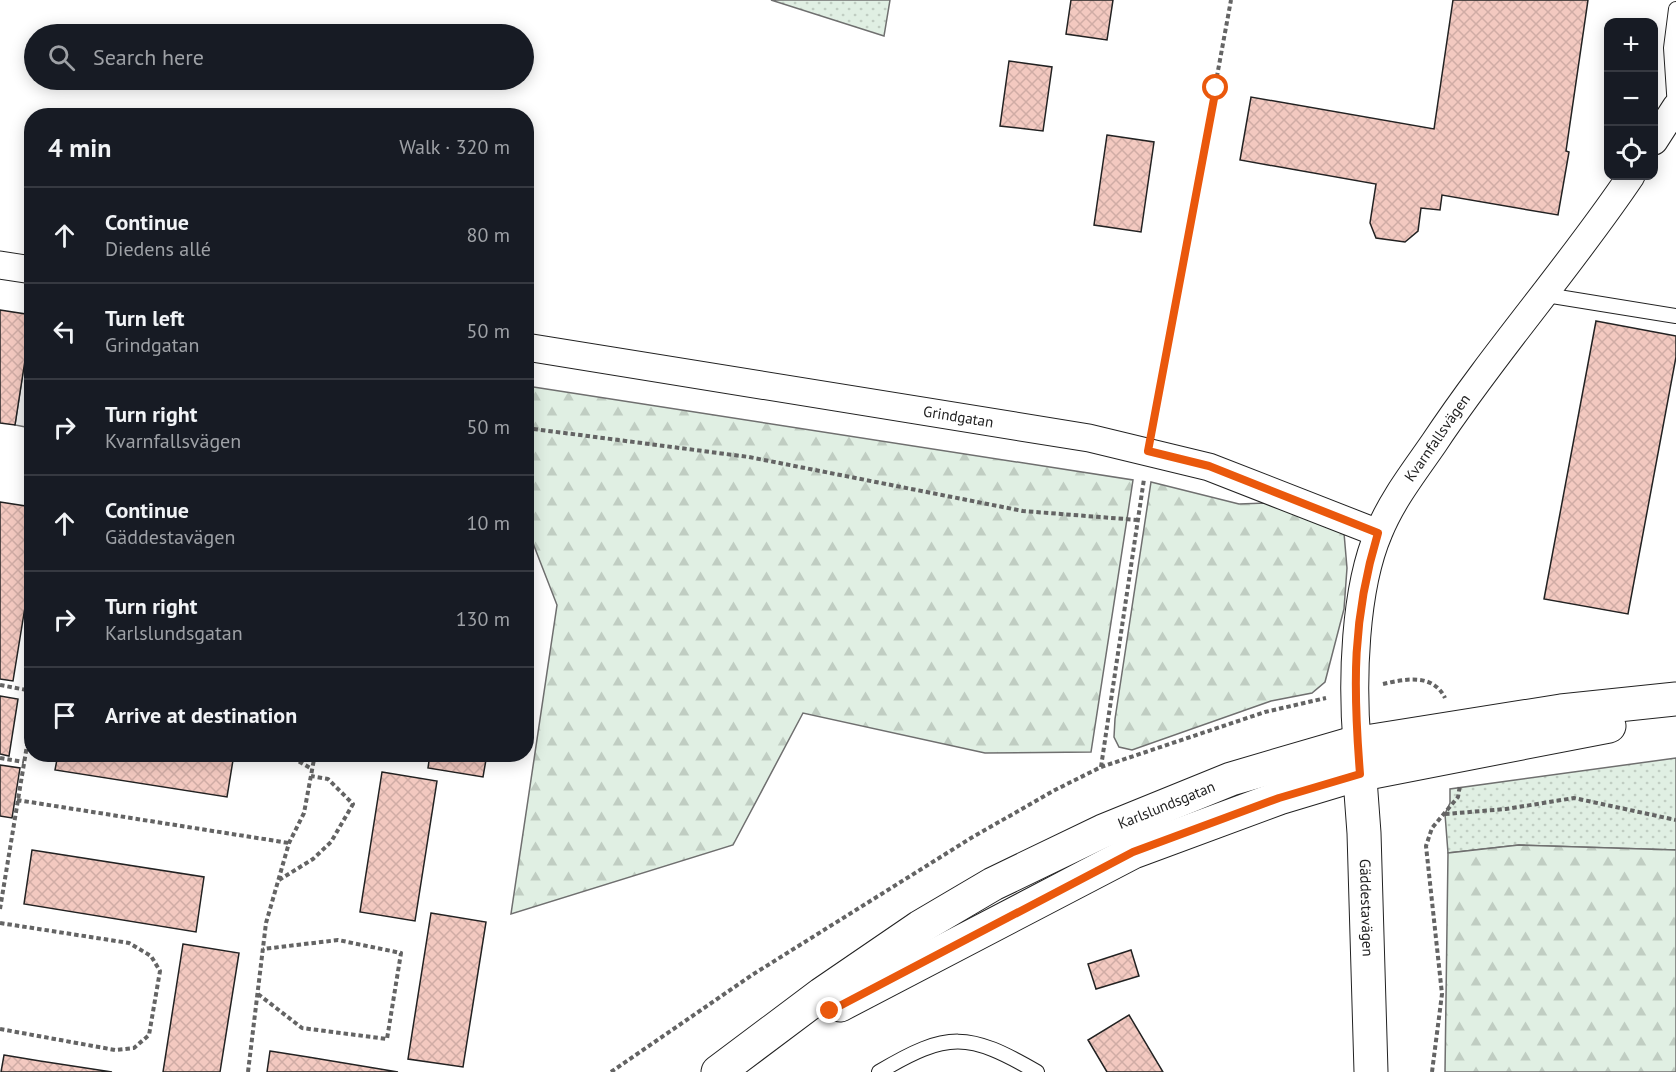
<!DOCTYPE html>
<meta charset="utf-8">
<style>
:root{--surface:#171b24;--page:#20242c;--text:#f1f3f6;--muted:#9ea1a6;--line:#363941}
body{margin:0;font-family:"PT Sans",sans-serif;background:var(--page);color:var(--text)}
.controls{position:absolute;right:18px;top:18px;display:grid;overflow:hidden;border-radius:12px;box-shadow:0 3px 15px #0003}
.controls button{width:54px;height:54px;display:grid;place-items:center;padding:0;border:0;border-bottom:2px solid var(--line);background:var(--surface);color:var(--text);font:30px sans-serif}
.stop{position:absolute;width:18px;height:18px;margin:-14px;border:4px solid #ea580c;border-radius:50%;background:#fff}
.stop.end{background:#ea580c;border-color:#fff;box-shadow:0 2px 6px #0008}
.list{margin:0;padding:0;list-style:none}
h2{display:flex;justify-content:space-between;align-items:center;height:78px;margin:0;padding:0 24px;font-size:26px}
h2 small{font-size:20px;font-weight:400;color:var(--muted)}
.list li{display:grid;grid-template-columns:39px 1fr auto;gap:18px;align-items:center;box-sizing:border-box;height:96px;padding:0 24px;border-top:2px solid var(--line)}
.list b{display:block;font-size:22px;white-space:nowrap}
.list p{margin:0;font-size:20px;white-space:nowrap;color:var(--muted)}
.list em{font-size:20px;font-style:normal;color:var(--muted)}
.icon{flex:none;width:33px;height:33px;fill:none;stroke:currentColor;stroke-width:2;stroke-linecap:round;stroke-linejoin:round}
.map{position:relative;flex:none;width:1676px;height:1072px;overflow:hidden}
.search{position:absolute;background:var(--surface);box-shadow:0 3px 15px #0003;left:24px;top:24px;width:510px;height:66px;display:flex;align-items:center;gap:15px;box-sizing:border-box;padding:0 21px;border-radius:33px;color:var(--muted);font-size:22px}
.panel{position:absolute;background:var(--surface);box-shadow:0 3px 15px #0003;left:24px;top:108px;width:510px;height:654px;border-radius:24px}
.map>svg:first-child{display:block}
.grass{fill:url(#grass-dots);stroke:#6f6f6f;stroke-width:1.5}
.forest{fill:url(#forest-firs);stroke:#6f6f6f;stroke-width:1.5}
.parking{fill:#ededed;stroke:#6f6f6f;stroke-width:1.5}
.building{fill:url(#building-cross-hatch);stroke:#222;stroke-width:1.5}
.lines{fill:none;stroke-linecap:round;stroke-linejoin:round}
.lane-casing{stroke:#222;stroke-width:16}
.street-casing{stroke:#222;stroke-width:29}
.secondary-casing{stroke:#222;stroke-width:35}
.path{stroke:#646464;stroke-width:4;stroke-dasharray:4.5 3;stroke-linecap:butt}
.lane{stroke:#fff;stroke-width:14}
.street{stroke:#fff;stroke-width:27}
.secondary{stroke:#fff;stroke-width:33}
.route{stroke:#ea580c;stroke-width:8}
.labels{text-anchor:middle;stroke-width:4.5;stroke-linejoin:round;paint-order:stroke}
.street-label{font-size:15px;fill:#222;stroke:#fff}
</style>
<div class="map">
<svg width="1676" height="1072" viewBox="0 0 1676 1072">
<defs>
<pattern id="grass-dots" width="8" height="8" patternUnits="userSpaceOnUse" patternTransform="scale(1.5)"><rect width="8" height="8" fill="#e0efe3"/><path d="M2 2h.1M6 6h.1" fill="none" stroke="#c0cdc2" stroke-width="1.8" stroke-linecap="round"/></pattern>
<pattern id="forest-firs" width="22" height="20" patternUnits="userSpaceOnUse" patternTransform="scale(1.5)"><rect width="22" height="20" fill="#e0efe3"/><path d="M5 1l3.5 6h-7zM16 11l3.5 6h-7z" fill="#c0cdc2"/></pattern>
<pattern id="building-cross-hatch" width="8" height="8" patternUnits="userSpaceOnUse" patternTransform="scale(1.5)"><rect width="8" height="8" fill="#f3c9c0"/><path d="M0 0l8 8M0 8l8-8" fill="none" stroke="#d0aca5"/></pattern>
</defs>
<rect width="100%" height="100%" fill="#fff"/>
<path class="grass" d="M771 0H890L884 36Z
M1676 758V850L1519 845 1448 853 1445 814 1450 803V789Z"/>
<path class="forest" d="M527 386 1133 480 1091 752 985 753 803 713 733 845 511 914 557 605 529 533H527Z
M1151 482 1239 504 1266 503 1344 533 1347 568 1344 609 1325 682 1312 693 1271 701 1132 750 1119 747 1114 737 1115 719Z
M1519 845 1676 850V1072H1445L1448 853Z"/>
<path class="parking" d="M31 319V428L15 425Z"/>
<path class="building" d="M1071 0H1113L1107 40 1066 34Z
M1453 0H1588L1566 151 1569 152 1558 215 1442 195 1440 210 1421 208 1418 231 1405 242 1376 238 1370 223 1376 184 1240 160 1251 97 1434 129Z
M1009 61 1052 67 1043 131 1000 126Z
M1107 135 1154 142 1141 232 1094 225Z
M0 310 32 315 15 425 0 423Z
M1596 321 1676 336V357L1628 614 1544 599Z
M0 502 32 507V564L13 681 0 679Z
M0 696 18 699 9 756 0 754Z
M58 754H234L227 797 55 770Z
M430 754H487L483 777 428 768Z
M0 765 20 768 12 818 0 816Z
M382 772 437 781 415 921 360 912Z
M32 850 204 877 196 932 24 904Z
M431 913 486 922 463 1067 408 1059Z
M183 944 239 953 220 1072H163Z
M1131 950 1139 976 1096 989 1088 964Z
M1129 1015 1163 1072H1107L1088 1040Z
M270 1051 308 1057 398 1072H267Z
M4 1055 40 1061 112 1072H1Z"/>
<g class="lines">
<defs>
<path id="lane" d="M1675 108 1671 48 1676 9
M1546 295 1676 316
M879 1072C948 1031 968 1032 1037 1072"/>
<g id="street">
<path d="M1654 141 1676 107"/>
<path d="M0 265 32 270"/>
<path id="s1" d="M526 347 1089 438 1209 467 1378 533"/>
<path id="s2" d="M1357 744C1352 682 1354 590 1379 532 1392 500 1414 472 1434 443 1495 351 1569 268 1631 176"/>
</g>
<g id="secondary">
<path id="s3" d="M1358 752 1364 833 1371 1072"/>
<path d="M840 1005 1133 852 1279 798 1352 776 1609 726"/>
<path id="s4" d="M718 1072 822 994 920 927 993 884 1103 831 1231 779 1347 745 1561 711 1676 699"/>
</g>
</defs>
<use href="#lane" class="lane-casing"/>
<use href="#street" class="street-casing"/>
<use href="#secondary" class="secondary-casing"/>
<path class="path" d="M1153 424 1231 0
M526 428 749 457 1023 511 1138 520
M1383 684C1405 679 1433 673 1445 698
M0 685 32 691
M286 754 312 769
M0 758 24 762
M1101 767 1144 479
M17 800 289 843
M1445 814 1506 809 1574 798 1676 820
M279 880 313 859 331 842 353 804 328 779 311 776
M0 909 32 715
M0 923 129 943 151 956 160 971 149 1035 134 1048 115 1050 0 1029
M258 994 302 1028 387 1039 401 953 338 940 263 949
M248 1072 266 923 289 843 304 813 315 754
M611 1072 752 975 971 838 1055 790 1101 767 1265 712 1326 698
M1432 1072 1442 994 1426 846 1432 828 1458 797 1460 785"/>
<use href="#lane" class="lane"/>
<use href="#street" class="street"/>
<use href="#secondary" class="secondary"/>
</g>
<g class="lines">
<path class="route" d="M830 1011 1133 852 1279 798 1360 774C1353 686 1352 619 1378 533L1209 466 1148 451 1216 88"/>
</g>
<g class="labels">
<g class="street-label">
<text dy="5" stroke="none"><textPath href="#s1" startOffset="438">Grindgatan</textPath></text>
<text dy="5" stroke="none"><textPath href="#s2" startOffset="326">Kvarnfallsvägen</textPath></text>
<text dy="5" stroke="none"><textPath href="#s4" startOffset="524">Karlslundsgatan</textPath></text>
<text dy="5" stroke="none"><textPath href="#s3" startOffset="156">Gäddestavägen</textPath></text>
</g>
</g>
</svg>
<div class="controls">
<button>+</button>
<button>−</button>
<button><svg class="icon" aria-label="locate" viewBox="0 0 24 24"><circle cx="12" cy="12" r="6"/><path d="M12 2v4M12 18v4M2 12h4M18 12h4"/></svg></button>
</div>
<div class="stop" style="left:1216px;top:88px"></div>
<div class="stop end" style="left:830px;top:1011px"></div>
<div class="search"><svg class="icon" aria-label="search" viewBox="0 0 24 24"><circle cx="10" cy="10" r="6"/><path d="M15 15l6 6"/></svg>Search here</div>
<section class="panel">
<h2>4 min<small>Walk · 320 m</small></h2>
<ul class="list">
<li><svg class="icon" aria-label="ahead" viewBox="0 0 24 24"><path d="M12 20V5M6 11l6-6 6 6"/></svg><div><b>Continue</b><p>Diedens allé</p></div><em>80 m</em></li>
<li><svg class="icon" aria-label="left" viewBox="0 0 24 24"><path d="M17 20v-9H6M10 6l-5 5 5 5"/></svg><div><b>Turn left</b><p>Grindgatan</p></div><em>50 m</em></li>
<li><svg class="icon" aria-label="right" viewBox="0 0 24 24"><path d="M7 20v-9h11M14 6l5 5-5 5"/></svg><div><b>Turn right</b><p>Kvarnfallsvägen</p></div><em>50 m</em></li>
<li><svg class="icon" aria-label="ahead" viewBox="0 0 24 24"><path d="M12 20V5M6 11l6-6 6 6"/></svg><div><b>Continue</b><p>Gäddestavägen</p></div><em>10 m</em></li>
<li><svg class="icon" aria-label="right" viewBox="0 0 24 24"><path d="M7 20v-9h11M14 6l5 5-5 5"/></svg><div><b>Turn right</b><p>Karlslundsgatan</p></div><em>130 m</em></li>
<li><svg class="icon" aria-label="arrive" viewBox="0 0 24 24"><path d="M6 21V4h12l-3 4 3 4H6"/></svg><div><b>Arrive at destination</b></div></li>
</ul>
</section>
</div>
